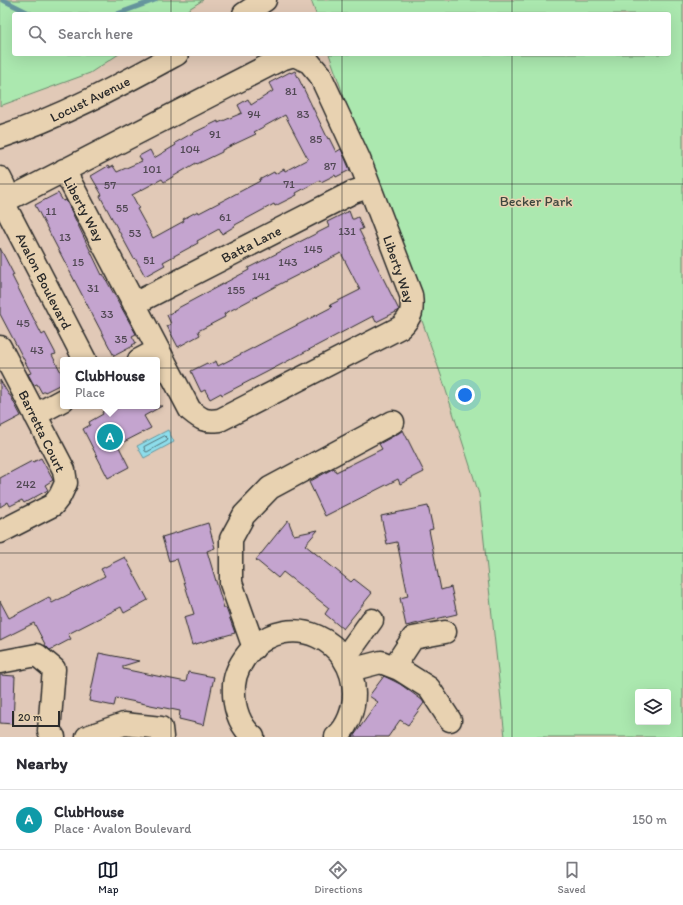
<!DOCTYPE html>
<meta charset="utf-8">
<style>
:root{--surface:#fff;--page:#f7f7f7;--text:#2b2b33;--muted:#7c7c81;--line:#e1e1e2;--accent:#111827}
body{margin:0;font-family:Itim,sans-serif;background:var(--page);color:var(--text)}
.controls{position:absolute;right:12px;bottom:12px;display:grid;overflow:hidden;border-radius:4px;box-shadow:0 4px 16px #0002}
.controls button{width:36px;height:36px;display:grid;place-items:center;padding:0;border:0;border-bottom:1px solid var(--line);background:var(--surface);color:var(--text);font:20px sans-serif}
.scale{position:absolute;left:12px;bottom:10px;width:48px;box-sizing:border-box;padding-left:4px;border:2px solid #2b2b2b;border-top:0;font-size:11px;line-height:14px;white-space:nowrap;color:#2b2b2b;-webkit-text-stroke:3px #e8d2b1;paint-order:stroke}
.you{position:absolute;left:465px;top:395px;width:14px;height:14px;margin:-10px;border:3px solid #fff;border-radius:50%;background:#1a73e8;box-shadow:0 0 0 6px #1a73e833}
.badge{display:grid;place-items:center;width:26px;height:26px;border-radius:50%;background:var(--accent);color:#fff;font-size:13px;font-weight:700}
.pin{position:absolute;translate:-50% -50%;border:2px solid #fff;box-shadow:0 1px 4px #0006}
.popup{position:absolute;left:60px;top:357px;width:100px;height:52px;box-sizing:border-box;display:grid;place-content:center;border-radius:4px;background:var(--surface);filter:drop-shadow(0 1px 3px #0005);font-size:13px;white-space:nowrap;color:var(--muted)}
.popup b{font-size:15px;color:var(--text)}
.popup::after{content:'';position:absolute;left:50%;top:100%;margin-left:-8px;border:8px solid transparent;border-top-color:var(--surface)}
.list{margin:0;padding:0;list-style:none}
h2{display:flex;justify-content:space-between;align-items:center;height:52px;margin:0;padding:0 16px;font-size:17px}
h2 small{font-size:13px;font-weight:400;color:var(--muted)}
.list li{display:grid;grid-template-columns:26px 1fr auto;gap:12px;align-items:center;box-sizing:border-box;height:60px;padding:0 16px;border-top:1px solid var(--line)}
.list b{display:block;font-size:15px;white-space:nowrap}
.list p{margin:0;font-size:13px;white-space:nowrap;color:var(--muted)}
.list em{font-size:13px;font-style:normal;color:var(--muted)}
.icon{flex:none;width:22px;height:22px;fill:none;stroke:currentColor;stroke-width:2;stroke-linecap:round;stroke-linejoin:round}
.map{position:relative;flex:none;width:683px;height:737px;overflow:hidden}
.search{position:absolute;background:var(--surface);box-shadow:0 4px 16px #0002;left:12px;right:12px;top:12px;height:44px;display:flex;align-items:center;gap:10px;box-sizing:border-box;padding:0 14px;border-radius:4px;color:var(--muted);font-size:15px}
.sheet{height:112px;background:var(--surface)}
nav{display:flex;justify-content:space-around;align-items:center;box-sizing:border-box;height:56px;border-top:1px solid var(--line);background:var(--surface);font-size:11px;color:var(--muted)}
nav a{display:grid;justify-items:center;gap:2px}
nav .on{color:var(--accent)}
.map>svg:first-child{display:block}
.green{fill:#abe8af;stroke:#6b8a6d;fill-rule:evenodd}
.water{fill:#8dddeb;stroke:#66969e}
.lines{fill:none;stroke-linecap:round;stroke-linejoin:round}
.shore{stroke:#527278;stroke-width:1}
.stream{stroke:#66969e;stroke-width:5}
.building{fill:#c4a4cf;stroke:#2b2b2b;fill-rule:evenodd}
.minor-casing{stroke:#2b2b2b;stroke-width:25}
.minor{stroke:#e8d2b1;stroke-width:22}
.grid{fill:none;stroke:#2b2b2b;stroke-width:1;stroke-opacity:0.55}
.labels{text-anchor:middle;stroke-width:3;stroke-linejoin:round;paint-order:stroke}
.number-label{font-size:12px;fill:#514954}
.street-label{font-size:14px;fill:#2b2b2b;stroke:#e8d2b1}
.park-label{font-size:14px;fill:#3e473f;stroke:#e8d2b1}
</style>
<div class="map">
<svg width="683" height="737" viewBox="0 0 683 737">
<rect width="100%" height="100%" fill="#e1c9b7"/>
<filter id="ink" filterUnits="userSpaceOnUse"><feTurbulence type="fractalNoise" baseFrequency=".025" numOctaves="2"/><feDisplacementMap in="SourceGraphic" scale="8" xChannelSelector="R" yChannelSelector="G"/><feConvolveMatrix kernelMatrix="1 2 1 2 8 2 1 2 1" color-interpolation-filters="sRGB"/></filter>
<g filter="url(#ink)">
<path class="green" d="M0 0H203L181 14H14V54H119L90 73 0 106Z
M311 0H683V737H505L479 494 442 378 329 54H669V14H316ZM638 692H668V722H638Z"/>
<path class="water" d="M168 430 174 442 144 458 137 446Z"/>
<g class="lines">
<path class="shore" d="M165 436 168 439 167 441 147 452 145 451 144 447Z"/>
<path class="stream" d="M3 0 31 14
M117 14 155 0"/>
</g>
<path class="building" d="M295 71 328 139 329 138 336 152 341 149 350 170 336 177 335 175 321 182 320 180 296 193 297 195 275 206 274 204 235 225V226L222 234 219 229 197 241 198 243 163 262 165 265 145 276 135 258 134 259 100 196 102 195 91 176 108 166 109 168 113 166 117 172 142 161 139 156 150 150 154 158 176 145 175 143 189 135 218 121V123L242 113 238 105 248 99 251 105 273 91 269 83 290 72 291 73ZM285 115 308 159 285 171 284 169 275 174 274 172 259 180 260 181 222 201 199 213 198 211 183 219 184 221 153 238 137 209 139 208 132 195 162 179 164 182 196 163 197 164 222 152V150L256 134 254 132Z
M58 193 63 201 66 200 102 275 103 274 136 334 132 336 136 343 132 345 133 346 114 356 35 205Z
M349 211 352 219H354L358 217 363 229 359 230 399 310 398 311 376 322 373 316 265 373 222 395 221 393 210 399 205 390 201 392 191 371 207 363 208 365 216 361 218 366 332 307 330 305 360 290 341 253 276 286 224 314 225 317 198 331 200 335 178 347 167 326 171 324 167 315 178 309V308L249 270 248 268 329 227 327 222Z
M0 248 14 275 12 276 42 335 45 333 56 354 52 355 63 376V383L45 392V391L42 393 37 384 34 385 28 374 31 373 0 314Z
M0 380 9 395H10L21 416 0 427Z
M113 406H162L144 416 151 428 118 445 129 467 108 478 83 429 90 425 89 422 103 414 102 412Z
M403 430 424 472 400 484 398 479 325 516 309 482 334 468 336 472 382 449 379 444 399 433Z
M41 458 53 480 45 485 48 490 24 503 22 500 10 506 8 502 0 507V478L32 461 33 462Z
M428 506 433 529 429 530 441 590 451 587 457 614 406 626 400 598 408 596 397 542 387 544 381 516Z
M288 520 294 535 318 530 305 545 351 582 354 579 372 593 343 629 325 614 329 608 283 572 278 578 256 560Z
M208 523 215 548 207 551 224 608H226L235 633 192 645 184 617 194 614 177 559 169 561 162 537Z
M125 557 148 600 124 613 121 607 68 634 71 639 50 650 46 646 34 623 0 640V601L9 618 49 597 52 603 105 576 101 569Z
M99 653 139 661 123 666V669L186 682 188 672 214 677 204 725 179 719 180 711 116 698 114 706 89 701Z
M0 675 15 676 13 724 0 723Z
M384 676 400 684 422 700 424 703 408 725 400 720 388 737H353L378 702 369 696Z"/>
<g class="lines">
<defs>
<path id="minor" d="M244 14 265 0
M0 137C62 117 120 85 177 54
M0 178 4 186 3 202 85 360
M3 202 281 59 294 55 309 62 320 75 359 159 411 295C413 311 412 316 401 327L220 420C205 422 202 420 190 410L64 170
M134 304 353 192 369 187
M0 347 64 470 66 483 60 496 53 505 0 532
M139 360 158 350
M35 415 63 400
M254 648 231 583V539L244 515 270 488 393 422
M344 659 372 620
M0 662 37 655 54 669 49 731 54 737
M394 667 413 638 445 632
M350 670 381 662 399 669 429 688 450 720
M87 737 124 724 161 728 162 737
M253 737C238 724 233 704 234 685 235 672 242 660 251 650 290 610 354 639 354 694 354 709 348 727 336 737"/>
</defs>
<use href="#minor" class="minor-casing"/>
<use href="#minor" class="minor"/>
</g>
</g>
<path class="grid" d="M171 0V14M342 0V14M512 0V14M171 54V737M342 54V737M512 54V737M0 184H683M0 368H683M0 553H683"/>
<g class="labels">
<g class="number-label">
<text x="291" y="95">81</text>
<text x="254" y="118">94</text>
<text x="303" y="118">83</text>
<text x="215" y="138">91</text>
<text x="316" y="143">85</text>
<text x="190" y="153">104</text>
<text x="330" y="170">87</text>
<text x="152" y="173">101</text>
<text x="289" y="188">71</text>
<text x="110" y="189">57</text>
<text x="122" y="212">55</text>
<text x="51" y="215">11</text>
<text x="225" y="221">61</text>
<text x="347" y="235">131</text>
<text x="135" y="237">53</text>
<text x="65" y="241">13</text>
<text x="313" y="253">145</text>
<text x="149" y="264">51</text>
<text x="78" y="266">15</text>
<text x="288" y="266">143</text>
<text x="261" y="280">141</text>
<text x="93" y="292">31</text>
<text x="236" y="294">155</text>
<text x="107" y="318">33</text>
<text x="23" y="327">45</text>
<text x="121" y="343">35</text>
<text x="37" y="354">43</text>
<text x="26" y="488">242</text>
</g>
<g class="street-label">
<text transform="translate(90 99) rotate(-26)" y="5">Locust Avenue</text>
<text transform="translate(84 209) rotate(62)" y="5">Liberty Way</text>
<text transform="translate(251 244) rotate(-27)" y="5">Batta Lane</text>
<text transform="translate(399 269) rotate(71)" y="5">Liberty Way</text>
<text transform="translate(44 281) rotate(63)" y="5">Avalon Boulevard</text>
<text transform="translate(42 431) rotate(64)" y="5">Barretta Court</text>
</g>
<g class="park-label">
<text x="536" y="206">Becker Park</text>
</g>
</g>
</svg>
<div class="controls">
<button><svg class="icon" aria-label="layers" viewBox="0 0 24 24"><path d="M12 4l9 5-9 5-9-5zM3 14l9 5 9-5"/></svg></button>
</div>
<div class="scale">20 m</div>
<div class="you"></div>
<div class="pin badge" style="left:110px;top:437px;background:#0f9aa8">A</div>
<div class="popup"><b>ClubHouse</b>Place</div>
<div class="search"><svg class="icon" aria-label="search" viewBox="0 0 24 24"><circle cx="10" cy="10" r="6"/><path d="M15 15l6 6"/></svg>Search here</div>
</div>
<section class="sheet">
<h2>Nearby<small></small></h2>
<ul class="list">
<li><span class="badge" style="background:#0f9aa8">A</span><div><b>ClubHouse</b><p>Place · Avalon Boulevard</p></div><em>150 m</em></li>
</ul>
</section>
<nav>
<a class="on"><svg class="icon" aria-label="map" viewBox="0 0 24 24"><path d="M3 6l6-2 6 2 6-2v14l-6 2-6-2-6 2zM9 4v14M15 6v14"/></svg>Map</a>
<a><svg class="icon" aria-label="directions" viewBox="0 0 24 24"><path d="M12 3l9 9-9 9-9-9zM9 14v-3h6M13 9l2 2-2 2"/></svg>Directions</a>
<a><svg class="icon" aria-label="saved" viewBox="0 0 24 24"><path d="M7 4h10v16l-5-4-5 4z"/></svg>Saved</a>
</nav>
